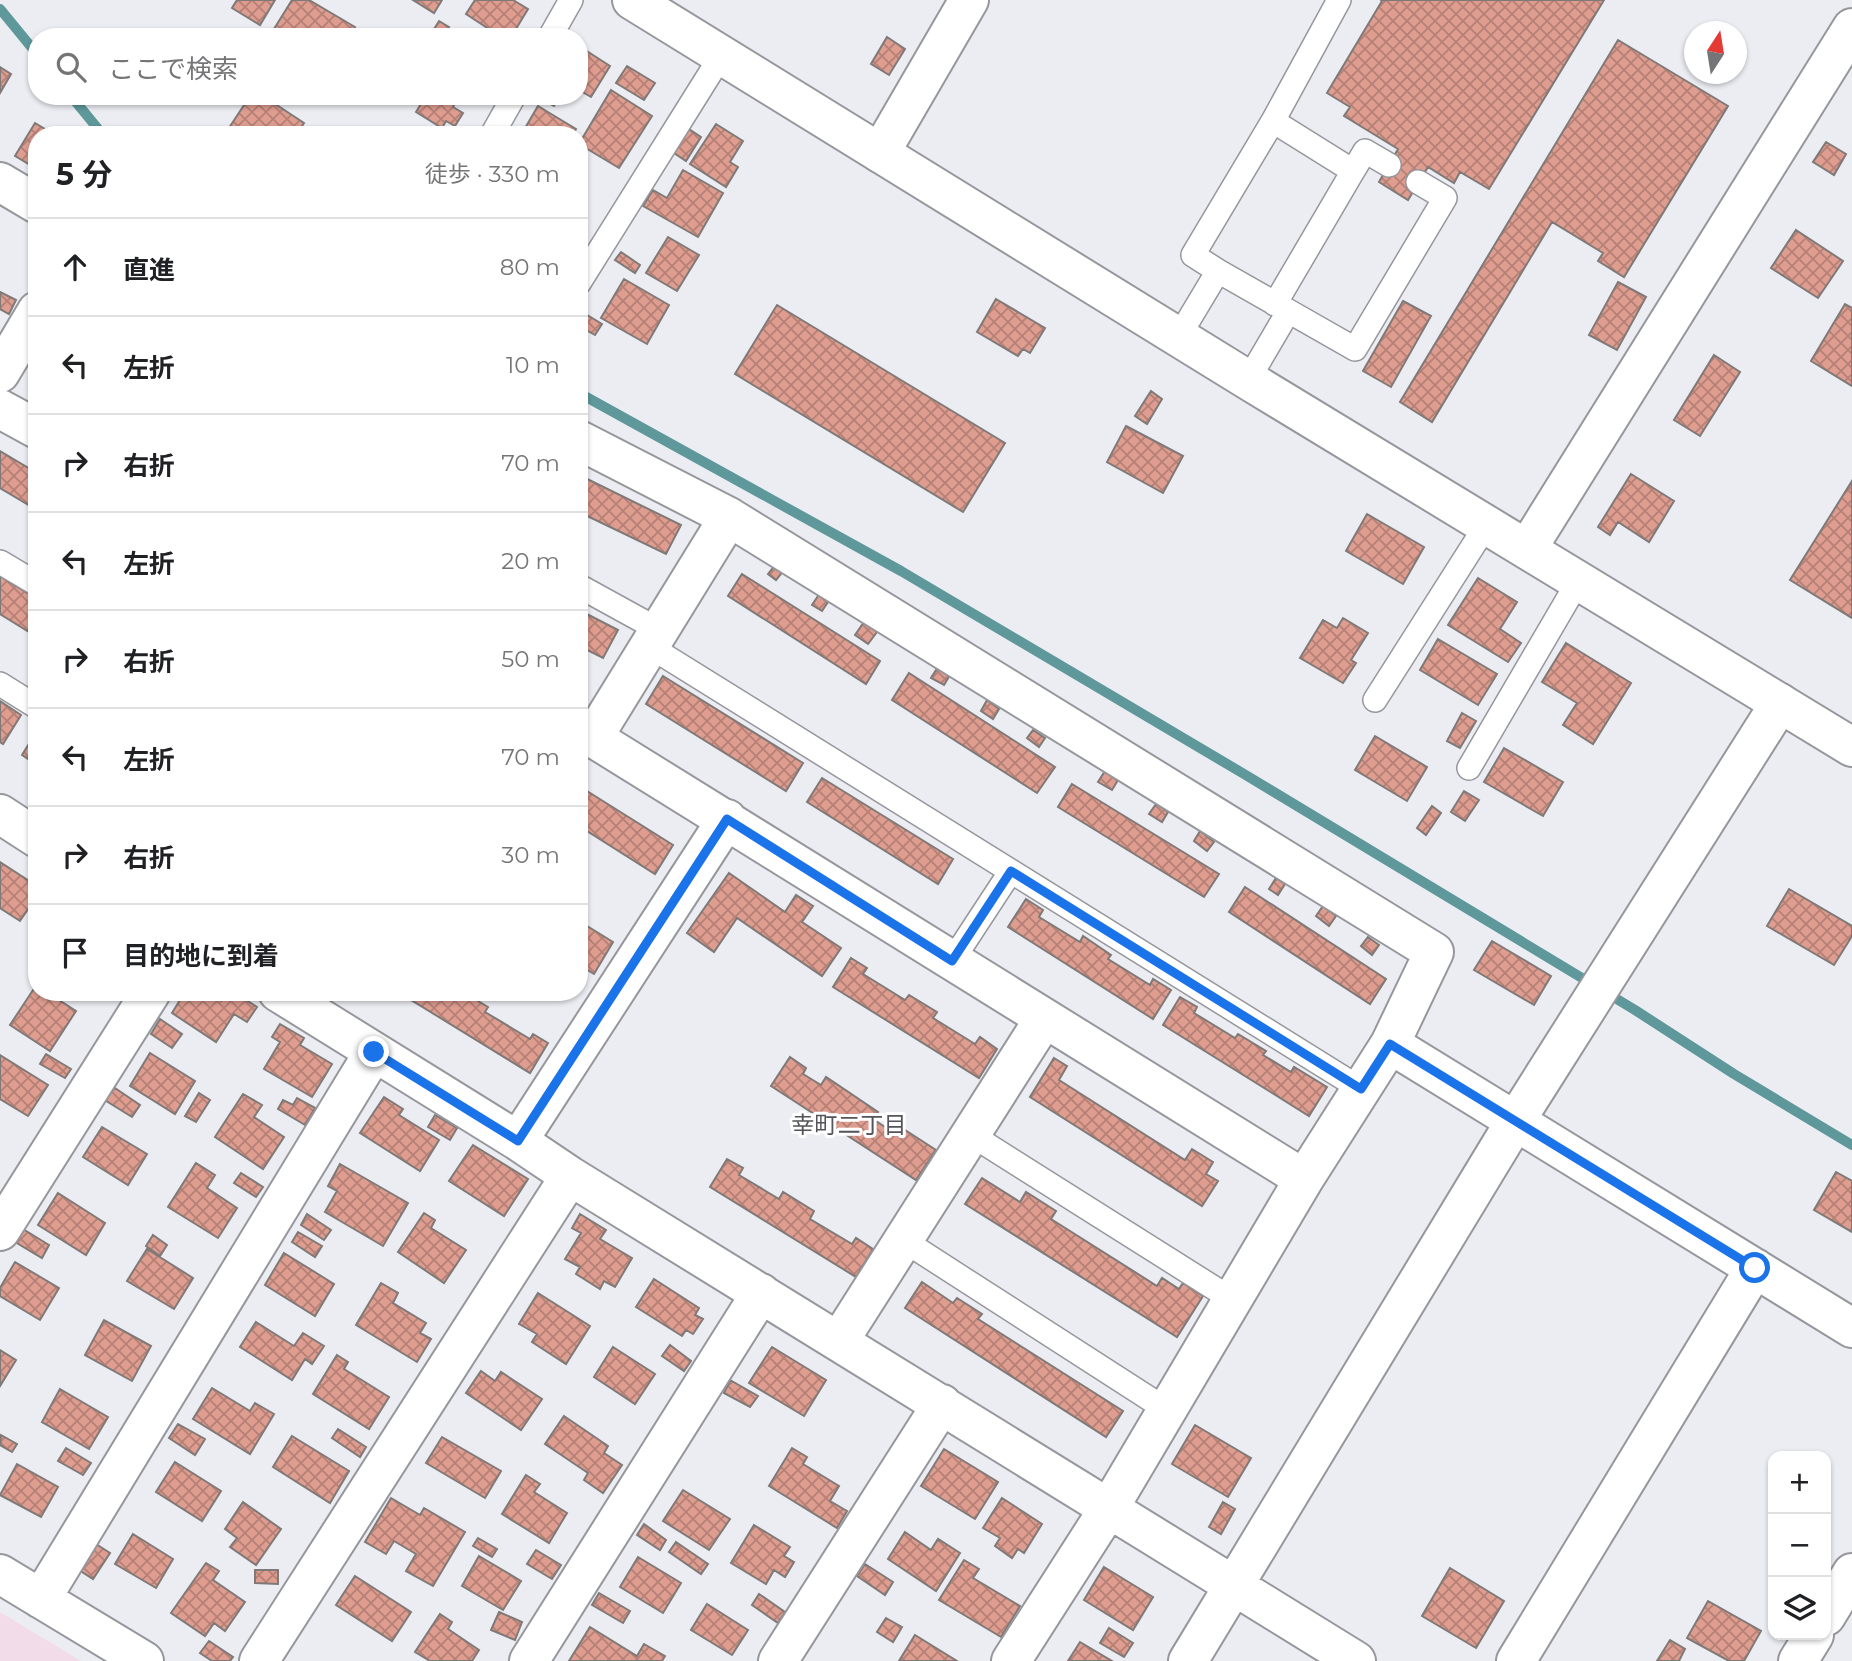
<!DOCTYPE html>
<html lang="ja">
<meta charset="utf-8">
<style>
:root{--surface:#fff;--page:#f6f6f6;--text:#202124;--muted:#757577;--line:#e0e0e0}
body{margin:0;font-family:Montserrat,"Noto Sans JP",sans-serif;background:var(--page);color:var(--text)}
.controls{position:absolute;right:21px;bottom:21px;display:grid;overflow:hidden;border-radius:14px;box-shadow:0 2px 5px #0004}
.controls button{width:63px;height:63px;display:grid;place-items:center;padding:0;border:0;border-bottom:2px solid var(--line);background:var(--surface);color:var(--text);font:35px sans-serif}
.compass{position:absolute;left:1684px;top:21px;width:63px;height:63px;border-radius:50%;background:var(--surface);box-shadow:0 2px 5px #0004;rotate:12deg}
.stop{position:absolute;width:21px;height:21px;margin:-16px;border:5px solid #1a73e8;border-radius:50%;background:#fff}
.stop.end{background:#1a73e8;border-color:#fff;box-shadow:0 2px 7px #0008}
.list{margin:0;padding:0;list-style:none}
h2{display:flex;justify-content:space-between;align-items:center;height:91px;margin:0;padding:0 28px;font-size:30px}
h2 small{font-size:23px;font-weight:400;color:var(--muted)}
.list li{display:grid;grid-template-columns:46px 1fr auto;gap:21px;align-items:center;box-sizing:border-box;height:98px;padding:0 28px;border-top:2px solid var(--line)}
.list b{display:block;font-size:26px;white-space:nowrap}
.list em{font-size:23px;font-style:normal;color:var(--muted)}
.icon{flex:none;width:38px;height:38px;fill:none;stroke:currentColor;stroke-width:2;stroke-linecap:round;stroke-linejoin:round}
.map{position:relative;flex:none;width:1852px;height:1661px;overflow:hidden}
.search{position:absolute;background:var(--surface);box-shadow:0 2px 5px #0004;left:28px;top:28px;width:560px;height:77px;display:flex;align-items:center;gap:18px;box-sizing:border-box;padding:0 24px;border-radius:28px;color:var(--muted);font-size:26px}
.panel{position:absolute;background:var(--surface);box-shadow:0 2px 5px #0004;left:28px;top:126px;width:560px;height:875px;border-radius:28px}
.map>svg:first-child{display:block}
.education{fill:#f2dce9}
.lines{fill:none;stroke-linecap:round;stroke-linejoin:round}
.stream{stroke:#5e989a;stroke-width:10}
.building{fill:url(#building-cross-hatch);stroke:#7f7977;stroke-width:2}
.lane-casing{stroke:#96979c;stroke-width:26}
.street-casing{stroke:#96979c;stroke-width:42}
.secondary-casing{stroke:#96979c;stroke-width:42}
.lane{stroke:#fff;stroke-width:23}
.street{stroke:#fff;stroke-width:38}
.secondary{stroke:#fff;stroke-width:38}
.route{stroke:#1a73e8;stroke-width:9}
.labels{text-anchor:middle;stroke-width:6;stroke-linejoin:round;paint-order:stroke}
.neighbourhood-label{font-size:23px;fill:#54545a;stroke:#fff}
</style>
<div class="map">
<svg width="1852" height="1661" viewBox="0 0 1852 1661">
<defs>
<pattern id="building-cross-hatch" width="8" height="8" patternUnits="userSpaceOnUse" patternTransform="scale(1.75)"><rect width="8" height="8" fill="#df9d90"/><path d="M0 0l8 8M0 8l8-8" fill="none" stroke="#b58076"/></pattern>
</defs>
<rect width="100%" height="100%" fill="#ecedf3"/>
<path class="education" d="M0 1612 81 1661H0Z"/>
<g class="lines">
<path class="stream" d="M0 9 37 54
M71 96 103 135
M579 393 901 571 1244 774 1635 1010 1734 1074 1852 1145"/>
</g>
<path class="building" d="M237 0H275L260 25 232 8Z
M292 0H309L355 27 349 37H286L274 29Z
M413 0H442L434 13Z
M475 0H513L528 9 511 37H501L466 14Z
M1381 0H1604L1489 189 1460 172 1454 183 1428 167 1408 200 1379 182 1398 149 1344 116 1350 107 1327 93 1382 1Z
M439 21 449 27 443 37H429Z
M887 37 905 49 889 75 871 64Z
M1618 40 1728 106 1624 277 1598 261 1603 253 1552 222 1432 422 1400 402Z
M579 46 610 66 591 97 579 90Z
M627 66 655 83 644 100 616 83Z
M0 67 11 74 0 93Z
M611 90 652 116 619 168 579 144Z
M250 96H263L304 123 296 135H233L227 131Z
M426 96H459L453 107 463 113 455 126 446 121 442 128 416 112Z
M536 96H560L554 106Z
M538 106 576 129 572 135H521Z
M35 123 55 135H37V169L15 156Z
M716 124 743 141 730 162 738 167 726 187 690 164Z
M689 129 701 137 686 161 674 153Z
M1826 142 1846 154 1834 175 1813 162Z
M683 170 723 193 698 237 643 206 653 190 667 198Z
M1796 230 1843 261 1818 298 1771 268Z
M668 237 699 255 677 291 646 273Z
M621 252 640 265 635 273 615 260Z
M624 279 669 305 647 344 601 318Z
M1618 282 1646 297 1617 350 1589 335Z
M0 292 16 300 9 314 0 309Z
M996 299 1045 328 1030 353 1023 349 1018 356 977 332Z
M1403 301 1431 316 1391 387 1363 371Z
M1845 304 1852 308V386L1811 361Z
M777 305 1005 443 963 512 735 374Z
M579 310 602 324 595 335 579 326Z
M1714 355 1740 372 1700 436 1674 420Z
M1151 391 1162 399 1147 424 1135 416Z
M1126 426 1183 456 1163 493 1107 462Z
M0 451 37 473V510L0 488Z
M1631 474 1674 501 1649 542 1618 522 1610 535 1598 527Z
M579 475 681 525 666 554 579 512Z
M1852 481V618L1790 580Z
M1367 514 1424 547 1403 584 1346 551Z
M776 564 784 570 776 580 768 574Z
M742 574 880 661 866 684 728 596Z
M0 576 37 599V637L0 614Z
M1478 578 1517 602 1500 629 1521 643 1508 662 1448 625Z
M820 593 830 599 822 611 812 605Z
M579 610 618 630 603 658 579 646Z
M1343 618 1368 633 1351 660 1356 663 1343 683 1300 658 1323 620 1337 628Z
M864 622 877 632 868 644 855 635Z
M1438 639 1497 674 1478 705 1420 670Z
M1566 643 1631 683 1593 744 1563 725 1577 703 1542 682Z
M938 667 950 675 944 685 931 678Z
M909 673 1055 767 1037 793 892 700Z
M663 676 803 763 786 791 646 704Z
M987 700 999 709 993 719 981 711Z
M0 701 21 715 3 744 0 742Z
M1462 713 1476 721 1460 748 1447 741Z
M1033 730 1045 738 1039 747 1027 738Z
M37 731V765L22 755Z
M1375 736 1427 767 1407 801 1355 770Z
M1504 748 1563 782 1543 816 1484 782Z
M1105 771 1118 780 1112 790 1098 782Z
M822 778 953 859 938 884 807 802Z
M1072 784 1219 874 1204 897 1058 807Z
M579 786 673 845 655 874 579 826Z
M1464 791 1479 800 1465 821 1451 812Z
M1156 804 1168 812 1162 822 1149 814Z
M1432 806 1441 813 1426 835 1417 828Z
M1200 831 1214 842 1207 851 1194 841Z
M0 862 37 886V896L20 921 0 908Z
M729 873 785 912 796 895 813 906 802 922 841 948 822 976 737 918 714 952 687 933Z
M1276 878 1285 884 1278 895 1269 889Z
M1245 887 1386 979 1370 1004 1229 912Z
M1789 889 1852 926V936L1834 965 1767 926Z
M1026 899 1043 910 1039 917 1080 942 1083 936 1111 955 1108 959 1150 985 1153 979 1171 990 1153 1019 1008 927Z
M1323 906 1336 916 1329 926 1316 916Z
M579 921 613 942 594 974 579 965Z
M1368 937 1379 945 1372 955 1361 946Z
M1492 941 1551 976 1534 1005 1474 970Z
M851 958 867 968 863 974 905 1000 909 995 937 1012 933 1018 975 1044 980 1037 997 1049 979 1078 833 987Z
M37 984V992H60L56 998 76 1011 50 1051 10 1025Z
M185 992H207L221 1001 227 992H234L257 1007 247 1022 234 1014 216 1042 172 1013Z
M398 992H452L456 995 457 992H463L488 1007 485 1012 530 1039 533 1034 548 1043 530 1073Z
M1180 997 1197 1007 1194 1013 1235 1038 1238 1034 1266 1051 1263 1055 1291 1072 1294 1067 1327 1087 1309 1116 1163 1025Z
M160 1019 182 1034 172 1048 151 1034Z
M280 1024 304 1038 300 1045 332 1064 312 1097 264 1069 280 1042 272 1037Z
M150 1053 195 1081 175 1114 130 1086Z
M46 1054 71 1069 65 1078 40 1064Z
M0 1055 48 1085 28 1116 0 1099Z
M790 1057 806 1068 803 1074 821 1085 826 1077 878 1112 873 1119 894 1133 899 1126 936 1150 916 1180 771 1086Z
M1054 1058 1067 1066 1059 1080 1185 1160 1192 1149 1213 1162 1206 1174 1218 1181 1202 1206 1030 1097Z
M112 1086 140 1105 132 1117 103 1099Z
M199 1093 210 1100 196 1122 185 1116Z
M243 1094 262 1105 254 1117 284 1137 263 1169 215 1137Z
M384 1097 403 1109 399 1115 439 1140 420 1171 360 1133Z
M297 1098 315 1108 305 1125 278 1109 283 1100 293 1105Z
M435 1115 457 1128 450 1140 428 1127Z
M102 1127 147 1154 128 1185 83 1157Z
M473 1145 528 1179 504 1216 449 1181Z
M727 1159 743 1168 739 1175 779 1199 783 1192 814 1211 810 1219 852 1244 856 1238 873 1249 856 1277 710 1187Z
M196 1163 215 1175 207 1188 237 1208 218 1238 168 1207Z
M340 1164 408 1203 383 1246 325 1212 337 1191 328 1186Z
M1836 1172 1852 1181V1232L1814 1210Z
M241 1173 263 1187 256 1197 234 1183Z
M982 1178 1020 1202 1026 1192 1056 1211 1051 1219 1157 1286 1162 1278 1179 1289 1183 1283 1203 1296 1177 1337 965 1204Z
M58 1193 105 1223 86 1255 38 1225Z
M424 1213 435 1220 431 1228 466 1250 444 1283 398 1252Z
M307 1214 331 1230 324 1240 301 1225Z
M580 1214 606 1230 600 1239 632 1258 615 1287 604 1281 600 1289 576 1274 580 1267 565 1259 581 1233 572 1228Z
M23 1229 49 1245 42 1258 15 1242Z
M298 1232 322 1246 315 1257 292 1242Z
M153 1235 167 1245 160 1256 146 1246Z
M147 1249 193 1278 174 1309 127 1281Z
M284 1253 334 1284 315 1316 265 1285Z
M15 1262 59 1288 40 1320 0 1296V1288Z
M654 1279 699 1308 695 1315 703 1319 693 1334 686 1330 682 1336 636 1307Z
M922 1282 953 1303 957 1298 982 1314 978 1319 1123 1411 1106 1437 905 1308Z
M381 1283 398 1293 393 1303 426 1323 420 1333 431 1339 417 1362 356 1325Z
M538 1293 590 1326 566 1364 532 1342 537 1334 519 1324Z
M104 1320 151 1346 132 1381 85 1355Z
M256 1322 294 1346 303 1333 324 1346 312 1364 305 1359 292 1380 240 1347Z
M670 1345 691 1361 684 1371 662 1356Z
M613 1347 655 1374 635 1404 594 1377Z
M772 1347 826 1380 804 1416 749 1383Z
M0 1350 16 1360 0 1386Z
M337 1355 348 1362 344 1369 389 1397 369 1429 313 1394Z
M481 1371 495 1381 501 1372 542 1399 521 1430 466 1393Z
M730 1380 758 1396 750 1407 724 1393Z
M212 1388 250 1411 255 1403 274 1414 250 1454 193 1419Z
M60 1389 108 1417 89 1449 42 1422Z
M564 1416 608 1446 604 1453 622 1465 603 1493 584 1480 588 1473 545 1444Z
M178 1424 205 1439 195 1455 169 1438Z
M1195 1425 1251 1458 1228 1497 1172 1464Z
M338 1429 366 1447 360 1457 332 1438Z
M1 1435 17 1444 12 1452 0 1445Z
M292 1436 349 1471 330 1503 273 1467Z
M442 1437 501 1471 485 1498 426 1463Z
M66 1448 91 1463 83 1475 58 1461Z
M792 1448 807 1457 803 1464 839 1486 830 1501 847 1511 837 1528 769 1486Z
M944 1449 998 1482 975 1519 921 1486Z
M175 1462 221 1491 202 1521 156 1492Z
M17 1464 58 1487 41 1517 0 1495Z
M526 1475 540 1484 534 1492 567 1513 549 1543 502 1514Z
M683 1490 730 1519 709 1550 663 1521Z
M391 1498 420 1515 424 1508 465 1532 433 1586 406 1571 416 1554 394 1541 386 1554 365 1542Z
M1002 1498 1042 1524 1024 1553 1018 1549 1012 1558 995 1546 1000 1538 983 1528Z
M243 1502 281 1529 256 1565 230 1547 237 1538 225 1529Z
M1223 1502 1235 1509 1221 1534 1209 1527Z
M644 1524 666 1540 660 1550 637 1535Z
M754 1525 790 1547 784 1556 794 1562 785 1577 774 1570 766 1584 731 1563Z
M905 1532 931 1550 938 1539 960 1553 936 1591 888 1559Z
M133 1534 173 1559 156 1588 115 1564Z
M478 1538 497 1549 492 1557 473 1546Z
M676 1542 708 1564 701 1574 669 1552Z
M96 1544 110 1553 93 1579 79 1570Z
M536 1550 561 1565 552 1579 527 1564Z
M479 1556 521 1581 503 1610 462 1586Z
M638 1557 681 1583 663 1613 620 1587Z
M964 1560 979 1569 973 1578 1020 1606 1001 1637 939 1600Z
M206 1563 219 1571 213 1580 245 1602 225 1631 214 1623 205 1636 171 1613Z
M865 1564 893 1582 885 1595 857 1576Z
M1104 1567 1153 1597 1133 1630 1084 1600Z
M1450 1568 1504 1601 1476 1648 1422 1616Z
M255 1570H278V1584L255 1583Z
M355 1576 411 1612 392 1641 336 1605Z
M599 1593 630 1611 623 1623 592 1605Z
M759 1594 785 1612 778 1623 752 1605Z
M1708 1601 1761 1631 1744 1661H1729L1687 1638Z
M707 1604 748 1630 732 1655 691 1630Z
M499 1612 522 1622 515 1640 491 1630Z
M440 1614 452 1622 448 1629 479 1650 472 1661H430L415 1652Z
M886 1618 902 1627 893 1642 877 1632Z
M590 1627 637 1656 644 1644 665 1656 662 1661H569Z
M1109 1628 1133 1643 1124 1657 1100 1643Z
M915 1635 957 1661H899Z
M1670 1640 1685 1649 1679 1661H1657Z
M209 1641 233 1657 230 1661H212L200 1653Z
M1080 1642 1112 1661H1068Z"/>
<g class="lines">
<defs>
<path id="lane" d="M550 37 571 0
M492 135 514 96
M1353 171 1365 151 1389 165
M1218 271 1193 255 1273 121
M579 283 721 56
M1275 304 1353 171 1273 121 1339 0
M1179 336 1218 271 1355 349 1445 198 1418 182
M1248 380 1288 312
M0 562 37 584
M579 586 659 630
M649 646 1361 1089
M0 684 37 707
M1375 700 1487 524
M1469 768 1579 580
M952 961 1011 871
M970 1134 1233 1300
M903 1240 1167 1410"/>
<path id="street" d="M880 153 969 0
M0 182 37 204
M0 373 37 311
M0 409 37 429
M579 440 729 517 1434 952 1390 1044 1304 1179 1109 1508 1011 1661
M1527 549 1852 28
M579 729 1304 1179
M594 736 729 517
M0 814 37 838
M278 992 518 1141 570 1176 1356 1661
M1390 1044 1852 1328
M518 1141 727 819
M0 1231 151 992
M839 1341 1044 1019
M0 1574 144 1661
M41 1599 374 1052
M1826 1616 1852 1573
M259 1661 570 1176
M529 1661 761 1293
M778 1661 942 1404
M1188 1661 1516 1120 1780 703
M1516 1661 1755 1268
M1798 1661 1814 1635"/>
<path id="secondary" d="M632 0 1248 380 1852 747"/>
</defs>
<use href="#lane" class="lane-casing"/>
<use href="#street" class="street-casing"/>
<use href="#secondary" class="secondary-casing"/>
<use href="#lane" class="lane"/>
<use href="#street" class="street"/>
<use href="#secondary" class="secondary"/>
</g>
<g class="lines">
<path class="route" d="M374 1052 518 1141 727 819 952 961 1011 871 1361 1089 1390 1044 1755 1268"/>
</g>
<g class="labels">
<g class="neighbourhood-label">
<text x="849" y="1133">幸町二丁目</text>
</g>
</g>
</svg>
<div class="controls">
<button>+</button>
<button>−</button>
<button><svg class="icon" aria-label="layers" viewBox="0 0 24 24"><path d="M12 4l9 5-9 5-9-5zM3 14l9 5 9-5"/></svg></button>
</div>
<svg class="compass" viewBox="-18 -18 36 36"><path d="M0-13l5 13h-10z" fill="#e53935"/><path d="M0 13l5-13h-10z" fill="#757577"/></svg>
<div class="stop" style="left:1755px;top:1268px"></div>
<div class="stop end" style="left:374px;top:1052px"></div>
<div class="search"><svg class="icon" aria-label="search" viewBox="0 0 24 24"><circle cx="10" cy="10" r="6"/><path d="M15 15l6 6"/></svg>ここで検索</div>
<section class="panel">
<h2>5 分<small>徒歩 · 330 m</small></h2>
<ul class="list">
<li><svg class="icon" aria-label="ahead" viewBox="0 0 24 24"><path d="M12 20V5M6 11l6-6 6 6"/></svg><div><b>直進</b></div><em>80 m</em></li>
<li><svg class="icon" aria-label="left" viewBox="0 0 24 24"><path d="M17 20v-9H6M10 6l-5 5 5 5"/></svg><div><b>左折</b></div><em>10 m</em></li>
<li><svg class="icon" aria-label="right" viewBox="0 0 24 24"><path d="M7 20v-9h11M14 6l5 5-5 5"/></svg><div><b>右折</b></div><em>70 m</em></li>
<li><svg class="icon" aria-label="left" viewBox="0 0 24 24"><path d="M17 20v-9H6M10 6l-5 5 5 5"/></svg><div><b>左折</b></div><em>20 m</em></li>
<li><svg class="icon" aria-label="right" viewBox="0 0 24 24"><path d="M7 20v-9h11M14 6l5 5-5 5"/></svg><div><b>右折</b></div><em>50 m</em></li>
<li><svg class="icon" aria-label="left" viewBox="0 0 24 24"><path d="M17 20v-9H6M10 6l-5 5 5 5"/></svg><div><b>左折</b></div><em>70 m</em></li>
<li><svg class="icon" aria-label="right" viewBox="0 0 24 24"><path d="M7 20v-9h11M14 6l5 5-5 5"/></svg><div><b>右折</b></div><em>30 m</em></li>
<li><svg class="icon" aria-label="arrive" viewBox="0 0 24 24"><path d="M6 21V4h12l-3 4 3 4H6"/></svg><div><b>目的地に到着</b></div></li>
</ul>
</section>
</div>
